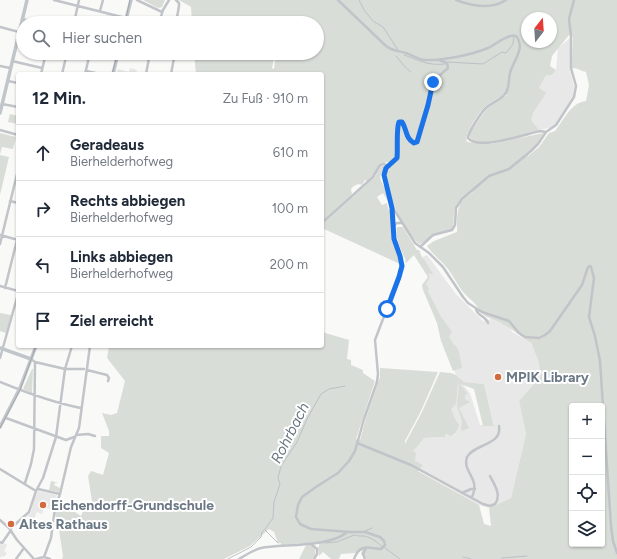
<!DOCTYPE html>
<html lang="de">
<meta charset="utf-8">
<style>
:root{--surface:#fff;--page:#f2f2f3;--text:#1f2937;--muted:#747a83;--line:#e0e1e3}
body{margin:0;font-family:Figtree,sans-serif;background:var(--page);color:var(--text)}
.controls{position:absolute;right:12px;bottom:12px;display:grid;overflow:hidden;border-radius:4px;box-shadow:0 1px 3px #0004}
.controls button{width:36px;height:36px;display:grid;place-items:center;padding:0;border:0;border-bottom:1px solid var(--line);background:var(--surface);color:var(--text);font:20px sans-serif}
.compass{position:absolute;left:521px;top:12px;width:36px;height:36px;border-radius:50%;background:var(--surface);box-shadow:0 1px 3px #0004;rotate:17deg}
.stop{position:absolute;width:12px;height:12px;margin:-9px;border:3px solid #1a73e8;border-radius:50%;background:#fff}
.stop.end{background:#1a73e8;border-color:#fff;box-shadow:0 1px 4px #0008}
.list{margin:0;padding:0;list-style:none}
h2{display:flex;justify-content:space-between;align-items:center;height:52px;margin:0;padding:0 16px;font-size:17px}
h2 small{font-size:13px;font-weight:400;color:var(--muted)}
.list li{display:grid;grid-template-columns:26px 1fr auto;gap:12px;align-items:center;box-sizing:border-box;height:56px;padding:0 16px;border-top:1px solid var(--line)}
.list b{display:block;font-size:15px;white-space:nowrap}
.list p{margin:0;font-size:13px;white-space:nowrap;color:var(--muted)}
.list em{font-size:13px;font-style:normal;color:var(--muted)}
.icon{flex:none;width:22px;height:22px;fill:none;stroke:currentColor;stroke-width:2;stroke-linecap:round;stroke-linejoin:round}
.map{position:relative;flex:none;width:617px;height:559px;overflow:hidden}
.search{position:absolute;background:var(--surface);box-shadow:0 1px 3px #0004;left:16px;top:16px;width:308px;height:44px;display:flex;align-items:center;gap:10px;box-sizing:border-box;padding:0 14px;border-radius:22px;color:var(--muted);font-size:15px}
.panel{position:absolute;background:var(--surface);box-shadow:0 1px 3px #0004;left:16px;top:72px;width:308px;height:276px;border-radius:4px}
.map>svg:first-child{display:block}
.built{fill:#e7e8e7}
.green{fill:#d9ddd7;fill-rule:evenodd}
.lines{fill:none;stroke-linecap:round;stroke-linejoin:round}
.stream{stroke:#bac2c7;stroke-width:1}
.minor{stroke:#c1c4c8;stroke-width:2.5}
.major{stroke:#c1c6cb;stroke-width:3.5}
.tram{stroke:#a3a8ae;stroke-width:1}
.route{stroke:#1a73e8;stroke-width:5}
.poi-dot{fill:#d26b3e;stroke:#fff;stroke-width:1.5}
.labels{text-anchor:middle;stroke-width:4;stroke-linejoin:round;paint-order:stroke}
.poi-label{font-size:14px;font-weight:bold;fill:#6b7885;stroke:#fff;text-anchor:start}
.water-label{font-size:15px;font-style:italic;fill:#677780;stroke:#fff}
</style>
<div class="map">
<svg width="617" height="559" viewBox="0 0 617 559">
<rect width="100%" height="100%" fill="#f9f9f7"/>
<path class="built" d="M107 15 123 19 122 23H105Z
M570 38V69L574 87 573 96 554 126 549 128 539 130 530 120 539 88 546 75H552L556 70 558 48Z
M130 68 137 70 136 74H116L118 69 129 72Z
M419 250 422 257 427 255 456 294 483 321 492 319 497 321 511 329 512 332 529 341 533 348 538 360 541 376 519 401 526 434 511 498 489 508 479 505 418 470 420 467 415 461 413 451 418 446 424 438 445 437 444 434 448 433 454 435 457 432 458 429 437 418 458 383 463 385 470 393 480 425H494L484 384 464 382 456 375 425 282 428 277 414 255Z
M38 491 57 495 53 510 44 507 42 514 37 512 34 519 27 516 31 513 34 500Z
M4 543 7 545 4 551 7 553 4 557 2 556 0 558V544L3 545Z"/>
<path class="green" d="M143 0H165L162 7 158 8Z
M179 0H617V559H367L361 554 362 550 355 553 341 554 339 559H331L323 552 319 556 318 548 320 542 281 545V543H278L274 532 269 529 250 546 224 559H62L63 556 59 530 55 514 58 501 81 516 87 502H91L92 501 88 476 91 471 103 475 109 453 101 448V436H109V431L102 413 111 415 117 413 125 381 107 358 109 346H322V332L349 340 347 359 351 360V365L363 370V373L375 381 356 439 360 440 366 418 380 377V368L438 372 421 411 405 441V444L422 412 440 372 451 373 456 375 464 382 484 384 494 426H483L474 389 460 384 468 394 465 395V399L470 402 459 408 469 428 462 431 461 428 462 421 457 406 459 384 458 383 456 404 451 409 456 421 459 424C458 431 456 435 449 436L448 434H445V437L424 438 418 446 413 451 416 453 415 461 423 465 418 471 479 505 484 524 491 526 489 508 511 498 526 434 519 401 541 376 538 360 531 343 511 329 497 321 487 317 480 312C478 304 469 299 464 293 458 286 454 277 448 269 442 261 433 255 427 246L434 241 457 232C457 222 456 208 463 200 466 197 470 194 473 192L470 191C462 197 455 204 454 214 453 221 455 224 451 230L439 233 420 244C407 238 382 186 386 172 387 168 391 165 394 163L393 161 379 164 376 172 367 181 365 180 362 185C358 183 352 186 351 190L352 194 322 222V74H196L194 53H275L272 68 274 69 276 53H317V23H192L191 7ZM527 18H551V42H527ZM569 35 573 37 572 68C578 68 581 71 586 72L589 85 586 101C570 103 564 120 555 131L549 133 539 147 528 156 527 154 536 146 543 134V133L491 144 467 142C464 134 479 112 486 106 492 101 499 98 505 93L507 95C491 103 486 109 476 124 473 129 469 132 470 138 481 150 524 134 539 130L531 120 533 113 546 93 539 88 546 75H552L556 70 550 66 552 56ZM572 406H602V544H572Z
M10 114 18 116V124L8 122Z
M0 133 16 137 13 149 2 147 0 154Z
M0 155 9 157 0 195Z
M381 166H384L385 169C376 177 382 182 386 190 388 192 389 197 389 200L388 201 383 193 377 197 382 205 387 203 388 208 392 215V237L398 254 400 264 322 228V225L375 177Z
M397 227H403L417 250H419L422 258 424 259 433 274 432 275 430 273 428 274 430 277 426 284 429 288 428 291 440 315 452 332 449 337 454 345 456 346 459 352 462 368 453 371 441 341 437 323 423 290 422 285 428 277 414 255 406 263 405 262 406 261C401 250 395 239 397 227Z
M0 313 11 315 6 333 0 331Z
M32 369H33L32 393 23 389Z
M51 481 58 483H55L54 485 60 488 59 492 49 490Z
M306 545H311L315 549V555L312 559H299Z"/>
<g class="lines">
<path class="stream" d="M359 0 364 10 373 21 383 27 398 50
M404 55C419 60 427 66 445 64
M396 56 406 68
M448 62 483 64 502 52 506 53 513 44 514 36
M407 69 411 72
M265 530 278 543
M365 531 372 528
M325 543 337 542 354 535C357 536 360 536 364 536 370 537 378 542 382 547
M385 548 400 559
M463 557 471 559
M502 558 527 556
M228 559 251 547 261 537 262 532 266 528 273 518 274 502 280 484 278 478 281 466 297 442 307 419 321 394 329 389 345 386"/>
<path class="minor" d="M54 0 126 18
M137 0 162 12
M338 0 386 46C392 51 399 51 406 53 412 55 417 59 424 60 442 61 471 55 488 48 495 45 509 33 516 36 526 48 513 61 510 73 508 81 510 88 505 94 500 100 493 102 487 107 482 111 468 132 468 138 478 151 526 134 540 131L546 132
M456 0C472 6 491 10 506 0
M100 11 103 0
M22 19 39 23
M53 23 54 18
M74 23 79 0
M159 23 163 10 169 0
M176 23 179 6V3L176 0
M0 27 19 32
M12 61 42 68
M0 66 10 68
M86 71 100 74
M41 74 46 53
M62 74 67 53
M85 74 90 53
M146 74 150 53
M171 74 175 53
M8 81 18 83
M2 104 18 107
M0 130 18 135
M10 201 18 203
M393 208 415 243 429 253 443 267 463 297 468 303 482 312 509 321 519 333 525 337 539 338 545 335 550 331 582 285 588 267 590 266 591 267 594 278 589 317 595 336 600 361 611 526 613 541 617 553
M322 223 373 177 380 165 384 164 388 166
M393 226 397 223H402
M0 235 18 240
M0 244 18 170
M420 247 433 235 452 230 455 225 456 208 462 199 489 176 509 169 531 151 538 144 546 132 556 125 574 97 576 86 571 68V36L569 19 574 0
M0 286 18 291
M5 288 17 240
M476 309C477 316 486 316 488 323
M0 358 18 294
M31 359 35 362 65 369H84
M87 370 107 375 109 378 108 381
M0 382C27 393 53 403 81 408
M6 418 66 440 74 437
M76 435 88 434 95 436
M357 443 411 465 483 504 490 506 495 504C502 495 494 484 490 476
M0 469 36 491
M25 483 31 464 34 449 35 362
M38 489 60 494
M462 493 471 489H475
M472 497C481 478 462 473 467 457 475 443 502 446 499 426
M0 520 9 528 17 540 34 559
M10 529 29 512 36 491 43 478 56 437 65 369 72 346
M0 542 2 543 11 530
M311 544 317 549V554L314 559
M44 557 51 538 55 508 60 494 71 447 79 428 90 346
M16 559 24 548
M36 559 44 557 50 559
M239 559C246 555 253 550 261 548 282 544 332 547 347 532
M354 559C360 543 368 548 381 549L385 545 384 541 380 537 365 532H350L311 529 300 524 296 517 298 505 302 497 316 487 338 473 349 461 355 451 364 419 377 382 378 374 375 340 399 277 401 264V256L394 236 392 208 384 172C387 165 394 164 397 157L399 123 401 122 404 123C406 131 406 141 415 143L418 140 420 128 428 107 433 81 448 68 447 63 439 60
M365 559 363 554 366 548"/>
<path class="major" d="M125 23 131 0
M113 74 118 53
M0 113 27 0
M0 348 31 359
M0 427 20 388 36 346"/>
<path class="tram" d="M125 23 130 0
M112 74 118 53
M0 428 20 390 36 346"/>
</g>
<g class="lines">
<path class="route" d="M387 309 399 277 402 266 400 256 394 239 392 208 384 175 386 168 397 158C398 149 396 129 399 122H402C407 129 405 138 414 143L417 142 428 105 433 82"/>
</g>
<g class="poi-dot">
<circle cx="498" cy="377" r="4"/>
<circle cx="43" cy="505" r="4"/>
<circle cx="11" cy="524" r="4"/>
</g>
<g class="labels">
<g class="poi-label">
<text x="506" y="382">MPIK Library</text>
<text x="51" y="510">Eichendorff-Grundschule</text>
<text x="19" y="529">Altes Rathaus</text>
</g>
<g class="water-label">
<text transform="translate(290 433) rotate(-63)" y="5">Rohrbach</text>
</g>
</g>
</svg>
<div class="controls">
<button>+</button>
<button>−</button>
<button><svg class="icon" aria-label="locate" viewBox="0 0 24 24"><circle cx="12" cy="12" r="6"/><path d="M12 2v4M12 18v4M2 12h4M18 12h4"/></svg></button>
<button><svg class="icon" aria-label="layers" viewBox="0 0 24 24"><path d="M12 4l9 5-9 5-9-5zM3 14l9 5 9-5"/></svg></button>
</div>
<svg class="compass" viewBox="-18 -18 36 36"><path d="M0-13l5 13h-10z" fill="#e53935"/><path d="M0 13l5-13h-10z" fill="#747a83"/></svg>
<div class="stop" style="left:387px;top:309px"></div>
<div class="stop end" style="left:433px;top:82px"></div>
<div class="search"><svg class="icon" aria-label="search" viewBox="0 0 24 24"><circle cx="10" cy="10" r="6"/><path d="M15 15l6 6"/></svg>Hier suchen</div>
<section class="panel">
<h2>12 Min.<small>Zu Fuß · 910 m</small></h2>
<ul class="list">
<li><svg class="icon" aria-label="ahead" viewBox="0 0 24 24"><path d="M12 20V5M6 11l6-6 6 6"/></svg><div><b>Geradeaus</b><p>Bierhelderhofweg</p></div><em>610 m</em></li>
<li><svg class="icon" aria-label="right" viewBox="0 0 24 24"><path d="M7 20v-9h11M14 6l5 5-5 5"/></svg><div><b>Rechts abbiegen</b><p>Bierhelderhofweg</p></div><em>100 m</em></li>
<li><svg class="icon" aria-label="left" viewBox="0 0 24 24"><path d="M17 20v-9H6M10 6l-5 5 5 5"/></svg><div><b>Links abbiegen</b><p>Bierhelderhofweg</p></div><em>200 m</em></li>
<li><svg class="icon" aria-label="arrive" viewBox="0 0 24 24"><path d="M6 21V4h12l-3 4 3 4H6"/></svg><div><b>Ziel erreicht</b></div></li>
</ul>
</section>
</div>
